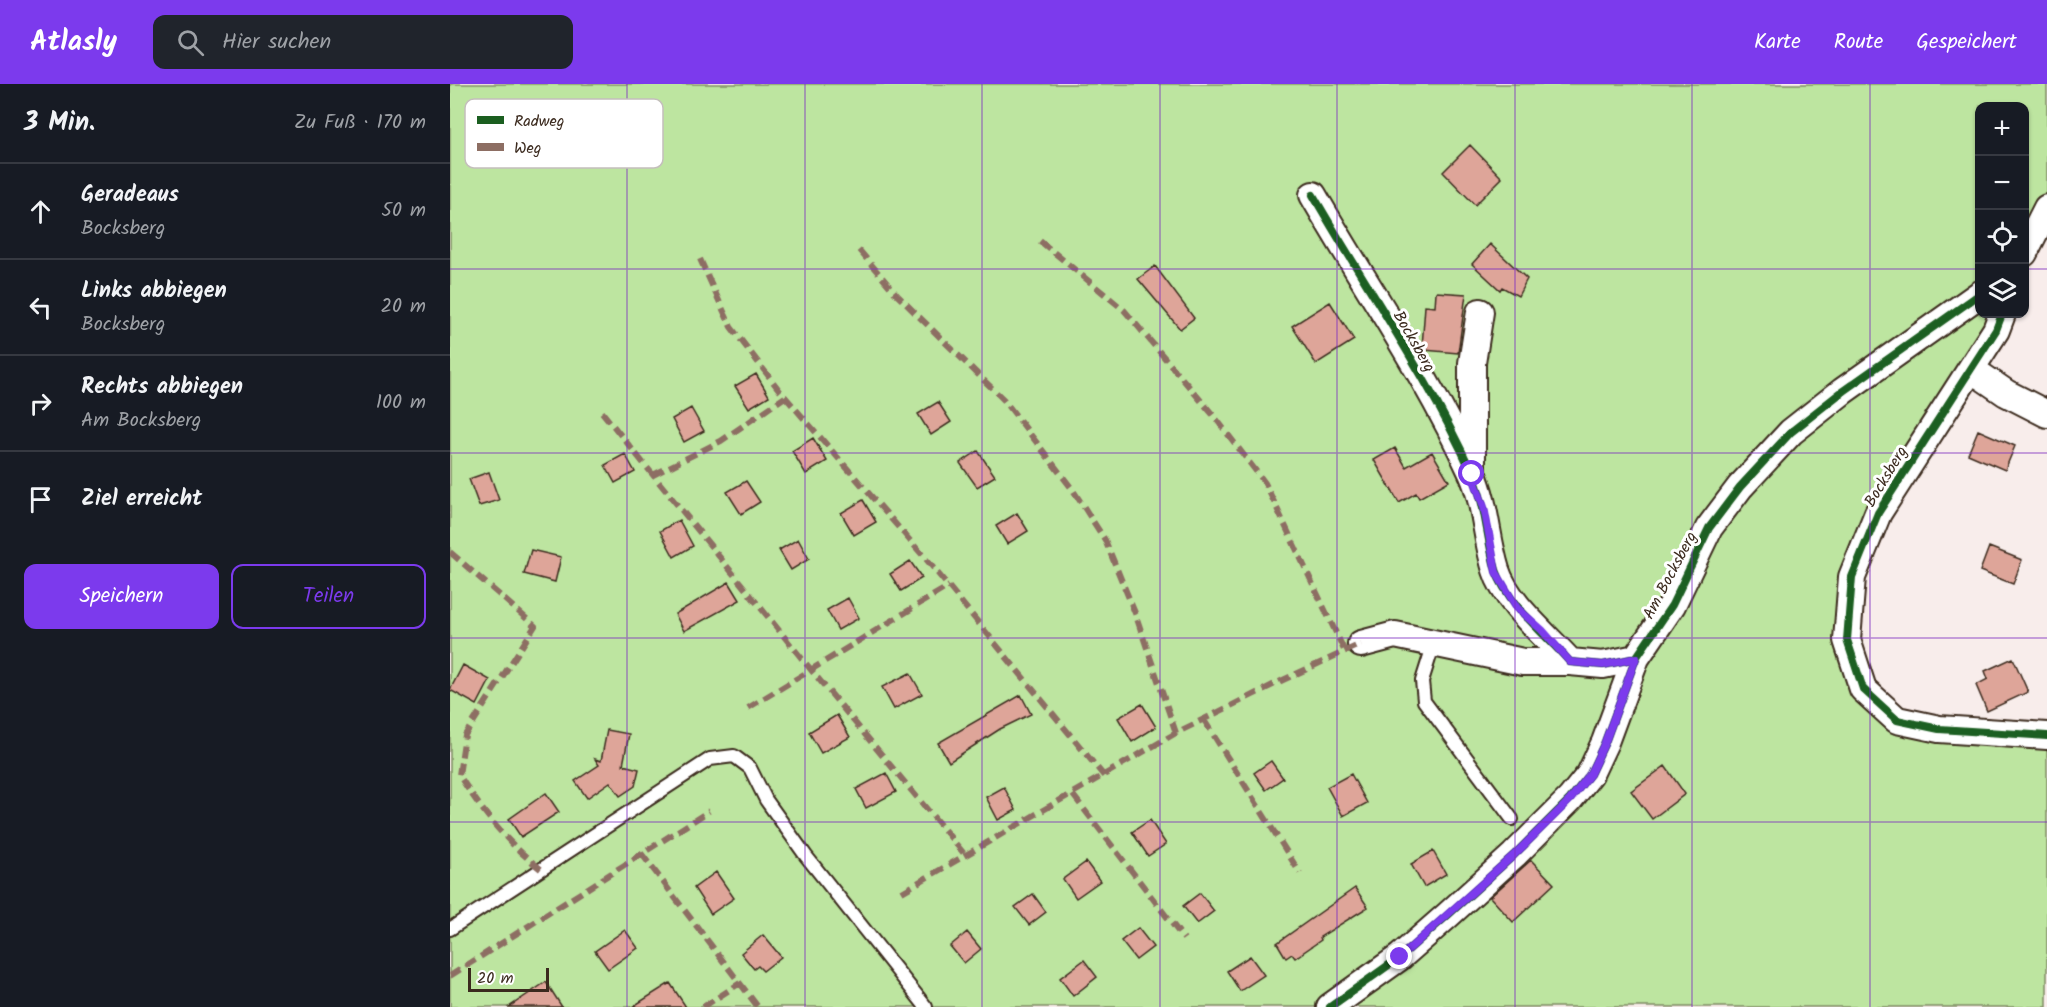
<!DOCTYPE html>
<html lang="de">
<meta charset="utf-8">
<style>
:root{--surface:#171b24;--page:#20242c;--text:#f1f3f6;--muted:#9ea1a6;--line:#363941;--accent:#7c3aed}
body{margin:0;font-family:Kalam,sans-serif;background:var(--page);color:var(--text)}
.controls{position:absolute;right:18px;top:18px;display:grid;overflow:hidden;border-radius:12px;box-shadow:0 2px 4px #0004}
.controls button{width:54px;height:54px;display:grid;place-items:center;padding:0;border:0;border-bottom:2px solid var(--line);background:var(--surface);color:var(--text);font:30px sans-serif}
.scale{position:absolute;left:18px;bottom:15px;width:81px;box-sizing:border-box;padding-left:6px;border:3px solid #3b2a1e;border-top:0;font-size:16px;line-height:21px;white-space:nowrap;color:#3b2a1e;-webkit-text-stroke:4px #fff;paint-order:stroke}
.stop{position:absolute;width:18px;height:18px;margin:-14px;border:4px solid #7c3aed;border-radius:50%;background:#fff}
.stop.end{background:#7c3aed;border-color:#fff;box-shadow:0 2px 6px #0008}
.list{margin:0;padding:0;list-style:none}
h2{display:flex;justify-content:space-between;align-items:center;height:78px;margin:0;padding:0 24px;font-size:26px}
h2 small{font-size:20px;font-weight:400;color:var(--muted)}
.list li{display:grid;grid-template-columns:39px 1fr auto;gap:18px;align-items:center;box-sizing:border-box;height:96px;padding:0 24px;border-top:2px solid var(--line)}
.list b{display:block;font-size:22px;white-space:nowrap}
.list p{margin:0;font-size:20px;white-space:nowrap;color:var(--muted)}
.list em{font-size:20px;font-style:normal;color:var(--muted)}
.actions{display:flex;gap:12px;padding:18px 24px}
.actions a{flex:1;padding:14px 0;border:2px solid var(--accent);border-radius:12px;text-align:center;font-size:21px;color:var(--accent)}
.actions .main{background:var(--accent);color:#fff}
.icon{flex:none;width:33px;height:33px;fill:none;stroke:currentColor;stroke-width:2;stroke-linecap:round;stroke-linejoin:round}
.map{position:relative;flex:none;width:1597px;height:923px;overflow:hidden}
header{display:flex;align-items:center;gap:36px;box-sizing:border-box;height:84px;padding:0 30px;background:var(--accent);color:#fff}
header strong{font-size:28px}
nav{display:flex;gap:33px;margin-inline-start:auto;font-size:21px}
.search{width:420px;height:54px;background:var(--page);display:flex;align-items:center;gap:15px;box-sizing:border-box;padding:0 21px;border-radius:12px;color:var(--muted);font-size:22px}
main{display:flex}
aside{flex:1;background:var(--surface)}
.map>svg:first-child{display:block}
.green{fill:#bde5a0;stroke:#7c885f;stroke-width:1.5}
.building{fill:#dea599;stroke:#3b2a1e;stroke-width:1.5}
.lines{fill:none;stroke-linecap:round;stroke-linejoin:round}
.service-casing{stroke:#3b2a1e;stroke-width:16}
.minor-casing{stroke:#3b2a1e;stroke-width:30}
.service{stroke:#fff;stroke-width:12}
.minor{stroke:#fff;stroke-width:26}
.quiet{stroke:#8d6e63;stroke-width:6;stroke-dasharray:12 6;stroke-linecap:butt}
.cycleway-casing{stroke:#fff;stroke-width:11}
.cycleway{stroke:#1b5e20;stroke-width:8}
.route{stroke:#7c3aed;stroke-width:8}
.grid{fill:none;stroke:#7b2cbf;stroke-width:1.5;stroke-opacity:0.55}
.labels{text-anchor:middle;stroke-width:6;stroke-linejoin:round;paint-order:stroke}
.street-label{font-size:16px;fill:#3b2a1e;stroke:#fff}
.key{fill:#fff;stroke:#c4bfbc;stroke-width:1.5}
.key-label{font-size:16px;fill:#3b2a1e}
</style>
<header>
<strong>Atlasly</strong>
<div class="search"><svg class="icon" aria-label="search" viewBox="0 0 24 24"><circle cx="10" cy="10" r="6"/><path d="M15 15l6 6"/></svg>Hier suchen</div>
<nav><a>Karte</a><a>Route</a><a>Gespeichert</a></nav>
</header>
<main>
<aside>
<h2>3 Min.<small>Zu Fuß · 170 m</small></h2>
<ul class="list">
<li><svg class="icon" aria-label="ahead" viewBox="0 0 24 24"><path d="M12 20V5M6 11l6-6 6 6"/></svg><div><b>Geradeaus</b><p>Bocksberg</p></div><em>50 m</em></li>
<li><svg class="icon" aria-label="left" viewBox="0 0 24 24"><path d="M17 20v-9H6M10 6l-5 5 5 5"/></svg><div><b>Links abbiegen</b><p>Bocksberg</p></div><em>20 m</em></li>
<li><svg class="icon" aria-label="right" viewBox="0 0 24 24"><path d="M7 20v-9h11M14 6l5 5-5 5"/></svg><div><b>Rechts abbiegen</b><p>Am Bocksberg</p></div><em>100 m</em></li>
<li><svg class="icon" aria-label="arrive" viewBox="0 0 24 24"><path d="M6 21V4h12l-3 4 3 4H6"/></svg><div><b>Ziel erreicht</b></div></li>
</ul>
<div class="actions"><a class="main">Speichern</a><a>Teilen</a></div>
</aside>
<div class="map">
<svg width="1597" height="923" viewBox="0 0 1597 923">
<rect width="100%" height="100%" fill="#f8edeb"/>
<filter id="ink" filterUnits="userSpaceOnUse"><feTurbulence type="fractalNoise" baseFrequency=".0167" numOctaves="2"/><feDisplacementMap in="SourceGraphic" scale="12" xChannelSelector="R" yChannelSelector="G"/><feConvolveMatrix kernelMatrix="1 2 1 2 8 2 1 2 1" color-interpolation-filters="sRGB"/></filter>
<g filter="url(#ink)">
<path class="green" d="M0 0H1597V124L1575 168 1574 22H1530V230H1552L1428 429 1398 556 1447 636 1597 652V923H0Z"/>
<path class="building" d="M1020 61 1052 94 1025 121 993 88Z
M1040 160 1077 195 1068 212 1052 203 1050 206 1022 180Z
M705 182 744 234 730 245 688 195Z
M986 208 1016 210 1008 269 974 266 972 263 975 222 985 223Z
M880 218 904 256 866 280 842 242Z
M306 290 319 312 299 324 285 302Z
M488 318 501 338 481 351 468 330Z
M241 324 254 347 234 358 222 335Z
M1528 346 1565 362 1555 386 1518 370Z
M363 354 377 377 356 390 342 367Z
M945 364 956 383 982 368 999 397 969 414 966 409 949 419 924 376Z
M528 367 545 392 527 403 510 379Z
M175 370 185 388 165 399 155 381Z
M39 388 49 416 29 422 19 395Z
M296 397 310 418 291 430 277 408Z
M413 416 426 438 404 451 391 429Z
M567 429 578 447 557 460 546 442Z
M229 436 243 462 224 473 210 447Z
M348 455 359 475 341 486 329 466Z
M1539 463 1572 476 1563 500 1530 487Z
M81 466 111 473 105 498 74 490Z
M460 477 472 494 451 507 440 490Z
M279 498 290 516 234 547 225 530Z
M398 514 409 534 388 546 377 526Z
M1563 574 1578 608 1537 627 1526 601 1538 595 1535 587Z
M13 581 40 596 27 621 0 606Z
M460 589 472 610 444 625 432 603Z
M571 611 581 630 550 645 499 678 488 659Z
M692 620 706 643 682 658 668 634Z
M387 631 400 653 371 669 359 648Z
M157 646 179 650 173 681 189 685 185 702 170 712 160 698 137 714 125 697 149 681 145 675 151 677Z
M821 677 833 694 816 706 804 689Z
M1215 682 1235 710 1202 735 1181 707Z
M436 689 446 708 416 724 406 705Z
M901 690 917 719 893 732 877 703Z
M554 703 566 726 548 736 536 713Z
M96 709 109 728 71 753 59 735Z
M700 736 716 760 698 772 682 748Z
M983 767 996 790 974 803 961 780Z
M1081 776 1104 800 1063 838 1040 813Z
M636 778 650 797 626 814 613 795Z
M266 788 284 814 261 830 244 804Z
M905 804 918 823 870 853 871 856 845 874 842 870 836 874 827 859Z
M750 809 764 827 747 840 733 822Z
M583 810 596 828 579 841 565 823Z
M688 844 703 863 686 876 671 857Z
M175 846 188 864 158 885 145 867Z
M517 848 531 865 514 879 500 862Z
M313 851 331 873 313 887 308 882 304 885 291 869Z
M800 872 814 891 790 907 777 887Z
M634 876 647 893 623 912 610 894Z
M96 898 112 923H59Z
M220 899 236 923H182Z"/>
<g class="lines">
<defs>
<path id="service" d="M984 559 972 597 974 617 1062 735
M0 845 260 675 284 672 300 684 316 716 356 772 476 923"/>
<path id="minor" d="M863 111C916 203 978 292 1022 389 1036 420 1036 454 1046 486 1056 519 1097 552 1120 578L1153 581 1186 574
M1574 169 1597 124
M1552 230 1546 246 1428 429 1402 493 1397 556 1413 605 1447 636 1489 645 1597 652
M1521 285 1556 309 1597 330
M1022 386V279L1030 228
M911 560 945 551 1073 578H1120
M880 923 950 873 998 831 1064 771 1120 715 1140 690 1155 658 1186 574 1222 521 1259 444 1290 403 1341 348 1393 307 1530 210"/>
</defs>
<use href="#service" class="service-casing"/>
<use href="#minor" class="minor-casing"/>
<use href="#service" class="service"/>
<use href="#minor" class="minor"/>
<path class="quiet" d="M590 157 674 226 764 332 815 399 895 568
M409 166 447 211 554 316 623 406 655 456 685 529 726 649
M250 175 281 243 330 307 476 475 654 692
M152 328 362 587 516 772
M203 391 271 357 335 313
M0 468 85 542 15 651 9 691C34 730 55 757 92 786
M298 624 499 502
M754 636 850 789
M623 711 734 855
M191 769 308 923
M452 808 726 649 833 596 911 560
M0 892 259 727
M253 923 290 899"/>
<defs>
<path id="cycleway" d="M863 111C916 203 978 292 1022 389 1036 420 1036 454 1046 486 1056 519 1097 552 1120 578L1153 581 1186 574
M1552 230 1546 246 1428 429 1402 493 1397 556 1413 605 1447 636 1489 645 1597 652
M880 923 950 873 998 831 1064 771 1120 715 1140 690 1155 658 1186 574 1222 521 1259 444 1290 403 1341 348 1393 307 1530 210"/>
</defs>
<use href="#cycleway" class="cycleway-casing"/>
<use href="#cycleway" class="cycleway"/>
</g>
</g>
<g class="lines" filter="url(#ink)">
<path class="route" d="M950 873 1064 771 1120 716 1140 690 1155 658 1186 574 1153 581 1120 578 1092 546 1067 524 1046 488 1034 423 1022 390"/>
</g>
<path class="grid" d="M177 0V923M355 0V923M532 0V923M710 0V923M887 0V923M1065 0V923M1242 0V923M1420 0V923M0 185H1530M1574 185H1597M0 369H1597M0 554H1597M0 738H1597"/>
<g class="labels">
<g class="street-label">
<text transform="translate(965 257) rotate(60)" y="6">Bocksberg</text>
<text transform="translate(1435 392) rotate(-59)" y="6">Bocksberg</text>
<text transform="translate(1219 491) rotate(-62)" y="6">Am Bocksberg</text>
</g>
</g>
<rect x="15" y="15" width="198" height="69" rx="9" class="key"/>
<rect x="27" y="32" width="27" height="8" fill="#1b5e20"/>
<rect x="27" y="59" width="27" height="8" fill="#8d6e63"/>
<g class="key-label">
<text x="64" y="42">Radweg</text>
<text x="64" y="69">Weg</text>
</g>
</svg>
<div class="controls">
<button>+</button>
<button>−</button>
<button><svg class="icon" aria-label="locate" viewBox="0 0 24 24"><circle cx="12" cy="12" r="6"/><path d="M12 2v4M12 18v4M2 12h4M18 12h4"/></svg></button>
<button><svg class="icon" aria-label="layers" viewBox="0 0 24 24"><path d="M12 4l9 5-9 5-9-5zM3 14l9 5 9-5"/></svg></button>
</div>
<div class="scale">20 m</div>
<div class="stop" style="left:1022px;top:390px"></div>
<div class="stop end" style="left:950px;top:873px"></div>
</div>
</main>
